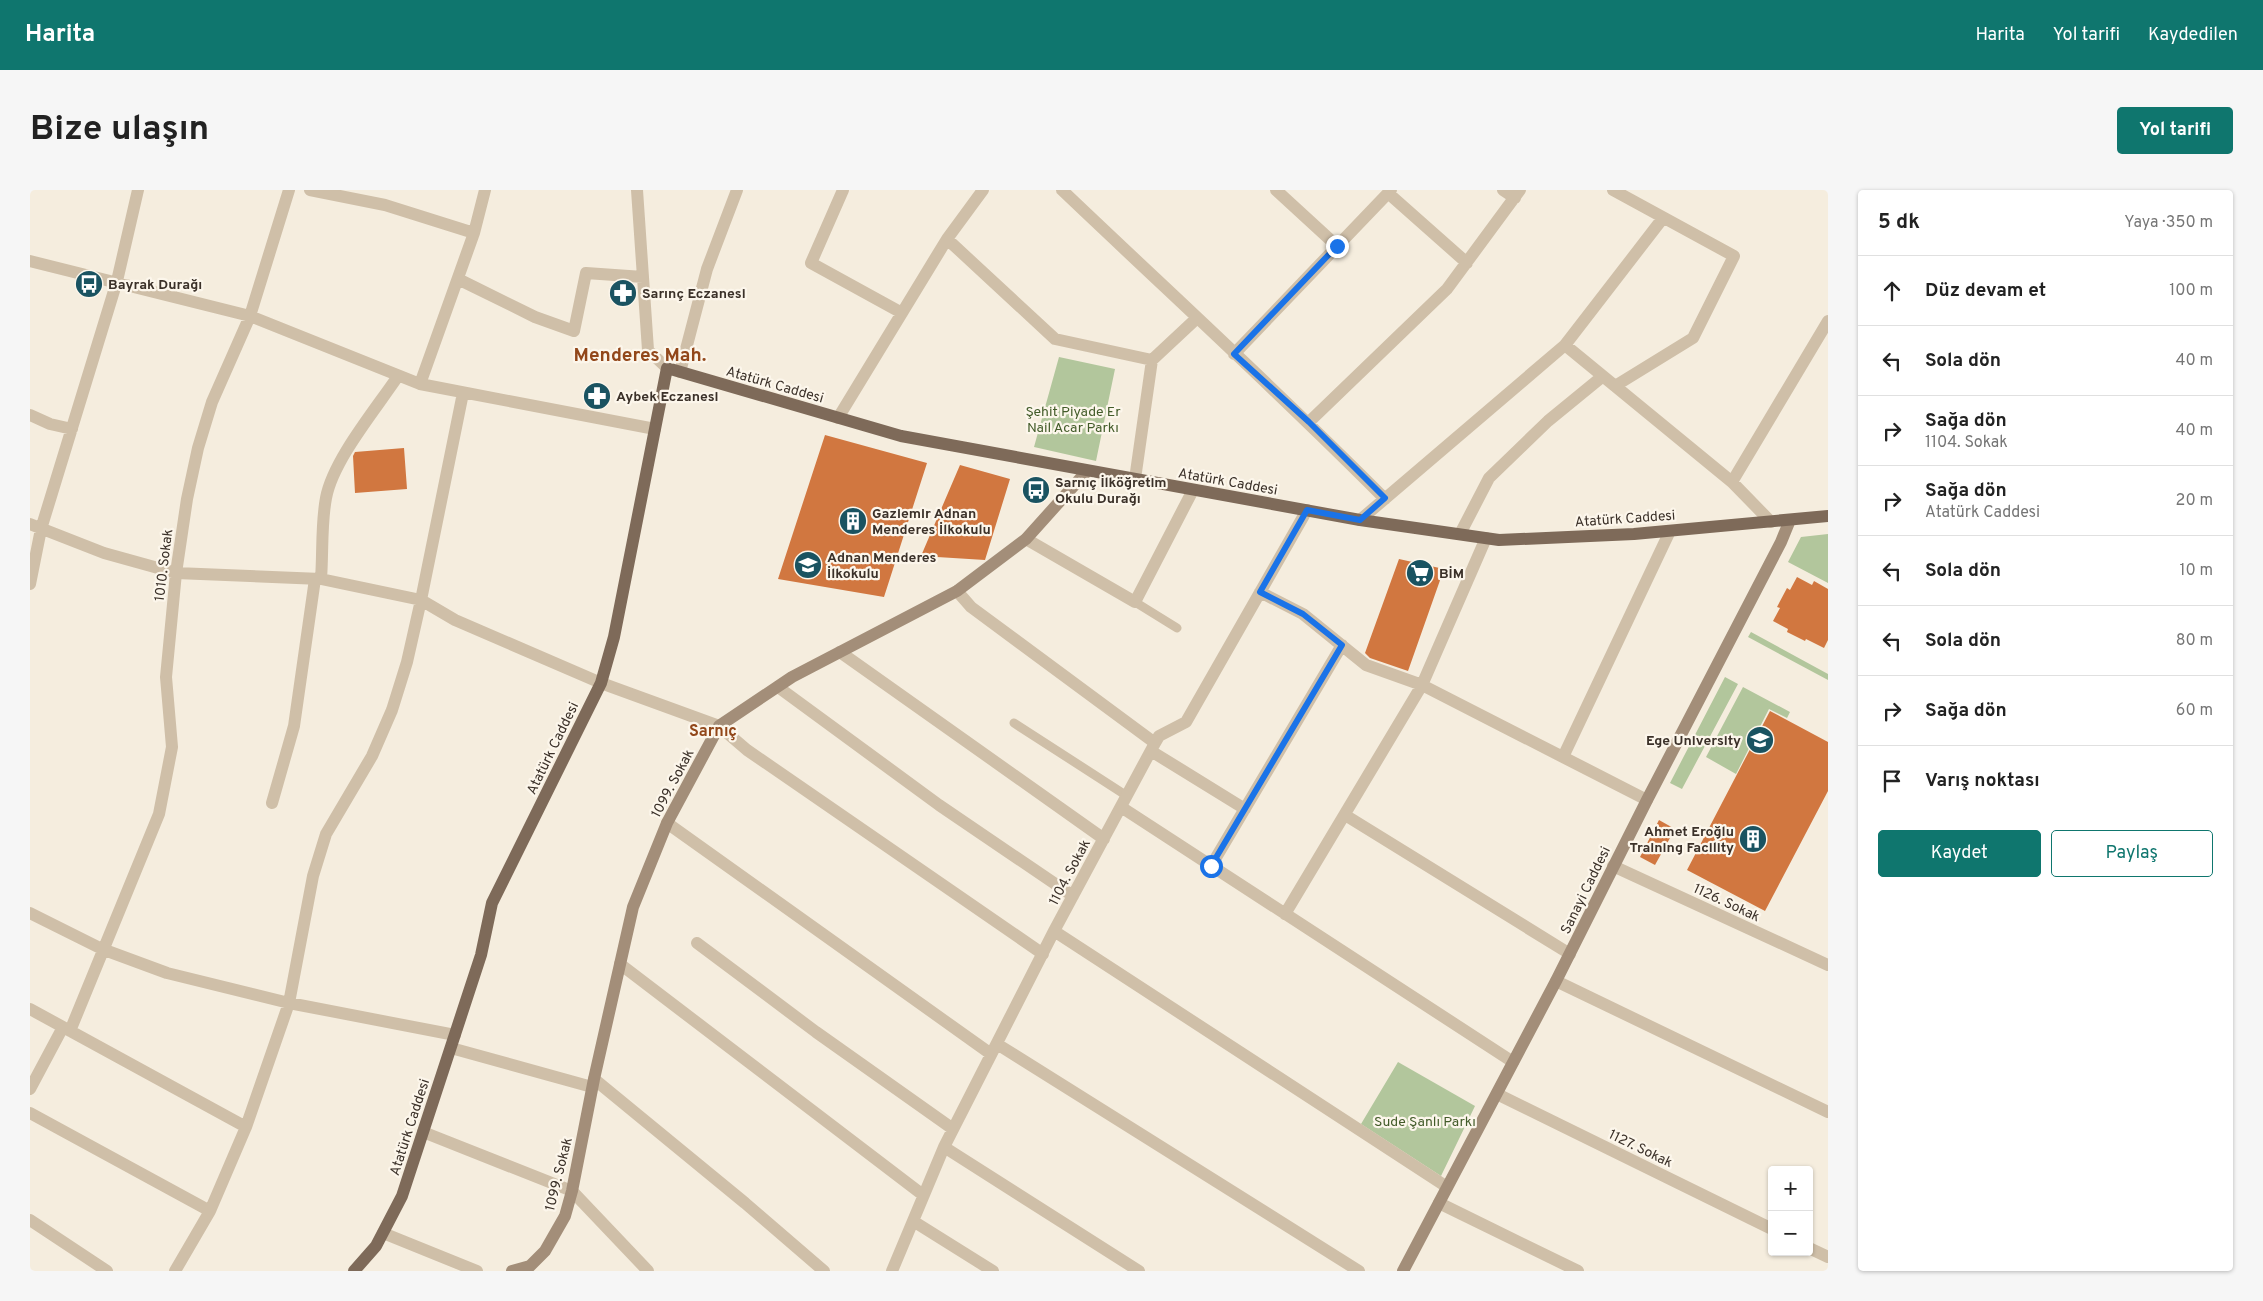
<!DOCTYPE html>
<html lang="tr">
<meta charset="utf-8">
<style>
:root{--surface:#fff;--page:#f6f6f6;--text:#222;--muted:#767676;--line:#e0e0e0;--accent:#0f766e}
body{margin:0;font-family:Overpass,sans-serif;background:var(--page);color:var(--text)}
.controls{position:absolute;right:15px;bottom:15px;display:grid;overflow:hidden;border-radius:5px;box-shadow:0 1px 4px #0004}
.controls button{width:45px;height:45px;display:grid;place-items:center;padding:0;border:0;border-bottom:1px solid var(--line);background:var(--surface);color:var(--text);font:25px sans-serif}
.stop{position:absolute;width:15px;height:15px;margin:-11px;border:4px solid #1a73e8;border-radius:50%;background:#fff}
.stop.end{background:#1a73e8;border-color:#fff;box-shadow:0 1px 5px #0008}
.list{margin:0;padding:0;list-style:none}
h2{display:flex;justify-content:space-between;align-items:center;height:65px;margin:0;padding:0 20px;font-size:21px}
h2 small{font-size:16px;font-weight:400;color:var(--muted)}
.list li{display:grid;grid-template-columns:32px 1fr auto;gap:15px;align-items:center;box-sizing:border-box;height:70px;padding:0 20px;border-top:1px solid var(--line)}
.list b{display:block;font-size:19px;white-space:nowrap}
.list p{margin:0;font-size:16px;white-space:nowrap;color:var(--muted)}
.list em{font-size:16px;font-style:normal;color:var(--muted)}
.actions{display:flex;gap:10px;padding:15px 20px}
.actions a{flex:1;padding:11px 0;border:1px solid var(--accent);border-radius:5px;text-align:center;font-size:18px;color:var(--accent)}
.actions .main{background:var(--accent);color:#fff}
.icon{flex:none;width:28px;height:28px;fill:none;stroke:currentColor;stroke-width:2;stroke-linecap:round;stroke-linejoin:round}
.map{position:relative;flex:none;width:1798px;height:1081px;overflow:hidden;border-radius:5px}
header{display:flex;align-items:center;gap:30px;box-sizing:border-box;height:70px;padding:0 25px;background:var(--accent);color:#fff}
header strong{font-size:24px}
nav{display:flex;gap:28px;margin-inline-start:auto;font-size:18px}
.intro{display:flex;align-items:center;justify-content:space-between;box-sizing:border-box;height:120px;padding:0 30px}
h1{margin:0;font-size:35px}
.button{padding:12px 22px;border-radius:5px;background:var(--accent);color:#fff;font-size:18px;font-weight:700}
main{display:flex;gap:30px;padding:0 30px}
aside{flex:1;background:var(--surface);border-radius:5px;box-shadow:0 1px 4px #0004}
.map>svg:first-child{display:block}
.green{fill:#b2c69c}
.building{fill:#d17740}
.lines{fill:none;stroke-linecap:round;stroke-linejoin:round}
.lane{stroke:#cfbfa8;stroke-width:9}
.street{stroke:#cfbfa8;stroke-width:12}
.secondary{stroke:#a38e79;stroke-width:12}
.primary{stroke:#7e6a59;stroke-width:12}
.route{stroke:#1a73e8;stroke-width:6}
.labels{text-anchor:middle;stroke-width:4.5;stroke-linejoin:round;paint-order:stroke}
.poi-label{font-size:14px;font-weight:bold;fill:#3b3129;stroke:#fcf6eb;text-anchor:start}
.street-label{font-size:14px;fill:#3b3129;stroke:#fcf6eb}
.park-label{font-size:14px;fill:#435c2a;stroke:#fcf6eb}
.quarter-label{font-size:16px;font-weight:bold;fill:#92471a;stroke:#fcf6eb}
.district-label{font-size:19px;font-weight:bold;fill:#92471a;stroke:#fcf6eb}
</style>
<header>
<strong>Harita</strong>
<nav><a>Harita</a><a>Yol tarifi</a><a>Kaydedilen</a></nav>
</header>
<div class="intro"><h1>Bize ulaşın</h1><a class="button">Yol tarifi</a></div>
<main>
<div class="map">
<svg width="1798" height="1081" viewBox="0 0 1798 1081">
<rect width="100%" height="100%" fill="#f5edde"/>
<path class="green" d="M1029 167 1085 179 1066 271 1004 257Z
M1798 344V393L1758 372 1771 347Z
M1721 442 1798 484V490L1718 447Z
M1695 487 1708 494 1652 599 1640 593Z
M1713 497 1760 522 1757 528 1739 519 1706 584 1676 567Z
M1368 872 1445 916 1411 986 1331 934Z"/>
<path class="building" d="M795 245 897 273 854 407 748 389Z
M374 258 377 299 325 303 323 266 325 262Z
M930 275 980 289 955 370 891 366Z
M1369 369 1414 379 1378 481 1340 468 1335 463Z
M1767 387 1782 395 1784 391 1798 399V450L1794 458 1776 449 1775 451 1757 442 1758 439 1743 431 1750 418 1747 417 1757 398 1760 400Z
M1740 521 1798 552V601L1735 721 1657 680Z
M1629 630 1645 639 1625 675 1610 667Z"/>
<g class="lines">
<path class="lane" d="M1105 412 1147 438
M984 533 1097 606"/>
<path class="street" d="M280 0 355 15 444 43
M607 0 618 160 637 178
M813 0 781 73 872 123
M1032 0C1140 103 1250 203 1355 309
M1246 0 1307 56
M1473 0 1485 8
M1583 0 1704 66 1663 148 1585 196
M1358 3 1437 73
M917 49 1025 149 1122 170
M0 71 220 126 390 194 625 239
M428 89 505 127 544 141 556 83 613 87
M1535 155 1702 292 1741 332
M1204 164 1361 0
M650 182 677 79 707 0
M390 194 444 43 455 0
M0 225 20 234 42 239
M808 228 917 49 953 0
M1279 232 1417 99 1490 0
M1105 289 1122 170 1167 128
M1702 292 1798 131
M1330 330 1535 155 1633 28
M0 334 74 363 146 383 291 389 391 410 425 430 571 493 689 536 717 560 1013 764
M1430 344 1459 288 1518 231 1573 186
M996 349 1105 412 1163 300
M291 389C293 363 291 334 296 308 303 270 346 219 368 186
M0 394 11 339 87 91 108 0
M927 401 941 417 1125 553
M1230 402 1273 424 1336 475 1392 495 1617 610
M810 462 1074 649
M748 497 909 615 1043 706
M1121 561 1215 619
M1533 567 1640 341
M242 613 264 536 285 389
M1091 617 1483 872
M1315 625 1540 764
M637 633 961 864
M1181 676 1312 455
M1583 676 1798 775
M0 723 72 759 137 783 259 813 425 845
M1255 724 1392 495 1456 348
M1024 741 1417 997
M667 753 786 842 923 939
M590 774 893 1005
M1526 791 1798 922
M0 819 216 937
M40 841 129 624 142 557 136 487 146 383 157 309 168 258 182 212 220 126 259 0
M967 854 1329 1081
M421 858 562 897
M564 889 715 1013 794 1081
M0 899 33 837
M1467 904 1742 1039
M0 923 180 1021
M393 942 542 1001 618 1081
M914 957 1109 1081
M1409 1013 1548 1081
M0 1030 77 1081
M883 1031 963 1081
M353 1043 447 1081
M1779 1058 1798 1067
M145 1081 180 1021 216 937 259 813 283 686 296 644 342 566 362 520 377 472 391 410 433 203
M862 1081 914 957 1024 741 1125 553 1129 546 1156 532 1277 320"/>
<path class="secondary" d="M482 1081 500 1076 515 1061 535 1026 542 1001 564 889 603 717 637 633 689 536 762 487 927 401 996 349 1057 281
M1373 1081 1526 791 1617 610 1751 352 1760 330"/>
<path class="primary" d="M324 1081 346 1056 372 1006 451 765 462 713 571 493 584 447 637 178 871 246 1330 330 1469 350 1604 344 1798 326"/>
</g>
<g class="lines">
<path class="route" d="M1181 676 1312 455 1273 424 1230 402 1277 320 1330 330 1355 308 1279 232 1204 164 1307 56"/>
</g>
<defs>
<symbol id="bus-disc" viewBox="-11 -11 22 22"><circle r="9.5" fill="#1a5361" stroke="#fcf6eb"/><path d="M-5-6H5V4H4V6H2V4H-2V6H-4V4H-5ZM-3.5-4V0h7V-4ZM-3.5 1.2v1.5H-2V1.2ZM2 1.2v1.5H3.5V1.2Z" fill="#fff"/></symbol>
<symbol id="pharmacy-disc" viewBox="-11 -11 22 22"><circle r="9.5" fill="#1a5361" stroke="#fcf6eb"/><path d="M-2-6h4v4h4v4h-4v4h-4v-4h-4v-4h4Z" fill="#fff"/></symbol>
<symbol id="building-disc" viewBox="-11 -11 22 22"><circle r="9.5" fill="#1a5361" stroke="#fcf6eb"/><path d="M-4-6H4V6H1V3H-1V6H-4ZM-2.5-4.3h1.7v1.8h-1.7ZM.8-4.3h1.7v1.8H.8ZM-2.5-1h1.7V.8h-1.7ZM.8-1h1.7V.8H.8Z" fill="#fff"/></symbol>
<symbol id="school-disc" viewBox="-11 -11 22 22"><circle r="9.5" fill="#1a5361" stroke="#fcf6eb"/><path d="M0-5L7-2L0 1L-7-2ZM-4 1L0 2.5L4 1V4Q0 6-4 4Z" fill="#fff"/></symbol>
<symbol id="supermarket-disc" viewBox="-11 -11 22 22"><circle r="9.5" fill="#1a5361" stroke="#fcf6eb"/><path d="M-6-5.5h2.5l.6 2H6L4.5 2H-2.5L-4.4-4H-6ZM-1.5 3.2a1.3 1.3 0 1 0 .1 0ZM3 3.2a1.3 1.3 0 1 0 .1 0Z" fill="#fff"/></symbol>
<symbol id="university-disc" viewBox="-11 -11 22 22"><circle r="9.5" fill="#1a5361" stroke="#fcf6eb"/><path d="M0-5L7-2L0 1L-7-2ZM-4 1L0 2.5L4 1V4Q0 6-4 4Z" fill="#fff"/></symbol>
</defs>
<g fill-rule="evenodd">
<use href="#bus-disc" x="43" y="78" width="32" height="32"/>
<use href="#pharmacy-disc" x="577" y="87" width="32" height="32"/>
<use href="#pharmacy-disc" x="551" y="190" width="32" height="32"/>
<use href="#bus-disc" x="990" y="284" width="32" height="32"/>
<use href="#building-disc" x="807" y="315" width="32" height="32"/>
<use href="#school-disc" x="762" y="359" width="32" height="32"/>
<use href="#supermarket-disc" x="1374" y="367" width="32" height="32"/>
<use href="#university-disc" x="1714" y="534" width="32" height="32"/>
<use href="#building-disc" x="1707" y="633" width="32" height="32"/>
</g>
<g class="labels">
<g class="poi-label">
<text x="78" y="99">Bayrak Durağı</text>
<text x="612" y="108">Sarınç Eczanesi</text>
<text x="586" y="211">Aybek Eczanesi</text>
<text x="1025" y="297">Sarnıç İlköğretim<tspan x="1025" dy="16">Okulu Durağı</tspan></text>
<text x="842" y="328">Gaziemir Adnan<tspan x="842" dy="16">Menderes İlkokulu</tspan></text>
<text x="797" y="372">Adnan Menderes<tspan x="797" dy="16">İlkokulu</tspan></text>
<text x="1409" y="388">BİM</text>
<text x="1711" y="555" text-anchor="end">Ege University</text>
<text x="1704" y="646" text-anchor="end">Ahmet Eroğlu<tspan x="1704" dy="16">Training Facility</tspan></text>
</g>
<g class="street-label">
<text transform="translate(745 194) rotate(16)" y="5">Atatürk Caddesi</text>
<text transform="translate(1198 291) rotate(10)" y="5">Atatürk Caddesi</text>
<text transform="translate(1595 328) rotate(-4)" y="5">Atatürk Caddesi</text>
<text transform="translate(133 375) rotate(-83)" y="5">1010. Sokak</text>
<text transform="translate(522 558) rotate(-64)" y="5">Atatürk Caddesi</text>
<text transform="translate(642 593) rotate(-62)" y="5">1099. Sokak</text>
<text transform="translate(1039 682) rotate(-62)" y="5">1104. Sokak</text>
<text transform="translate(1555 700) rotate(-64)" y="5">Sanayi Caddesi</text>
<text transform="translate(1697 712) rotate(25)" y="5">1126. Sokak</text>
<text transform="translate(379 937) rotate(-72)" y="5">Atatürk Caddesi</text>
<text transform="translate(1611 958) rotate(26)" y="5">1127. Sokak</text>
<text transform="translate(528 984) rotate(-76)" y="5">1099. Sokak</text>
</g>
<g class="park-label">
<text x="1043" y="226">Şehit Piyade Er<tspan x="1043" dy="16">Nail Acar Parkı</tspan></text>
<text x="1395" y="936">Sude Şanlı Parkı</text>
</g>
<g class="quarter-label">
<text x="683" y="546">Sarnıç</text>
</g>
<g class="district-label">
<text x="610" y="171">Menderes Mah.</text>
</g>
</g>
</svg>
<div class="controls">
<button>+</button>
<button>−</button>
</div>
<div class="stop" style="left:1181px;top:676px"></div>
<div class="stop end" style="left:1307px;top:56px"></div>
</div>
<aside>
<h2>5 dk<small>Yaya · 350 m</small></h2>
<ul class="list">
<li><svg class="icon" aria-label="ahead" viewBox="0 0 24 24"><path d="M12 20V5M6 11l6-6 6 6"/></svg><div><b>Düz devam et</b></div><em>100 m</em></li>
<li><svg class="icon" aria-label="left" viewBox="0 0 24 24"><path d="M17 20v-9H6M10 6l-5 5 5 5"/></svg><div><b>Sola dön</b></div><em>40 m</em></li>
<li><svg class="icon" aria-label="right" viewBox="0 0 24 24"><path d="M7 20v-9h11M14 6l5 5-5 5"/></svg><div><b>Sağa dön</b><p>1104. Sokak</p></div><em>40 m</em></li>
<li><svg class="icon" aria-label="right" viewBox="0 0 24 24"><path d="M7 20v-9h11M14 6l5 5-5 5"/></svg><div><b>Sağa dön</b><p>Atatürk Caddesi</p></div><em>20 m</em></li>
<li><svg class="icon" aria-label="left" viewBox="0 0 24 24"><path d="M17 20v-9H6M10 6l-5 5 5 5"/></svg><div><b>Sola dön</b></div><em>10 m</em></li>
<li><svg class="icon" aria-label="left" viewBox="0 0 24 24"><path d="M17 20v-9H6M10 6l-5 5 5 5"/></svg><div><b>Sola dön</b></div><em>80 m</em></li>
<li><svg class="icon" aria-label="right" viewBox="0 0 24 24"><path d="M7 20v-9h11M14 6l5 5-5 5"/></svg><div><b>Sağa dön</b></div><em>60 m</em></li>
<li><svg class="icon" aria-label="arrive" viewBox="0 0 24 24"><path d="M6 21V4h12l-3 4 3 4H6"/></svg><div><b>Varış noktası</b></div></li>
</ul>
<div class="actions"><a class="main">Kaydet</a><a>Paylaş</a></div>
</aside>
</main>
